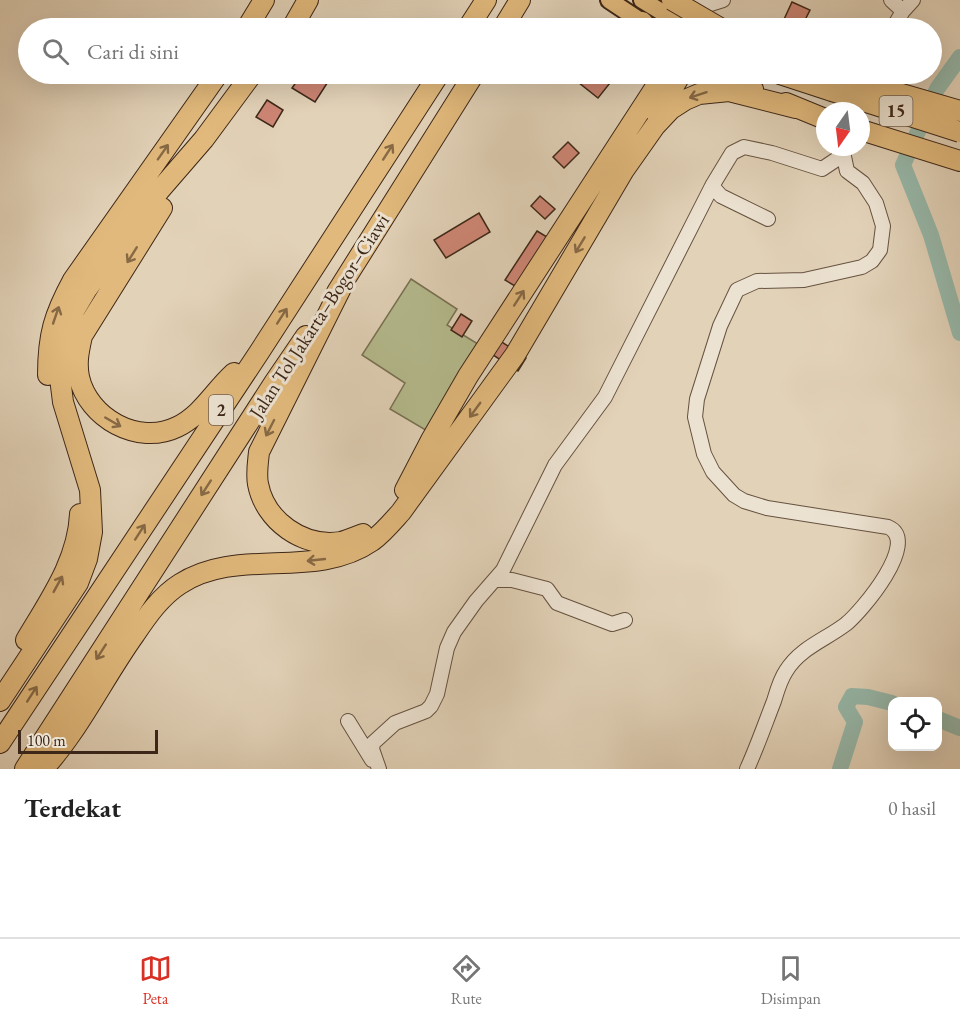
<!DOCTYPE html>
<html lang="id">
<meta charset="utf-8">
<style>
:root{--surface:#fff;--page:#f2f2f2;--text:#222;--muted:#767676;--line:#e0e0e0;--accent:#d93025}
body{margin:0;font-family:"EB Garamond",serif;background:var(--page);color:var(--text)}
.controls{position:absolute;right:18px;bottom:18px;display:grid;overflow:hidden;border-radius:12px;box-shadow:0 6px 24px #0002}
.controls button{width:54px;height:54px;display:grid;place-items:center;padding:0;border:0;border-bottom:2px solid var(--line);background:var(--surface);color:var(--text);font:30px sans-serif}
.compass{position:absolute;left:816px;top:102px;width:54px;height:54px;border-radius:50%;background:var(--surface);box-shadow:0 6px 24px #0002;rotate:194deg}
.scale{position:absolute;left:18px;bottom:15px;width:140px;box-sizing:border-box;padding-left:6px;border:3px solid #3d2718;border-top:0;font-size:16px;line-height:21px;white-space:nowrap;color:#3d2718;-webkit-text-stroke:4px #ece2d1;paint-order:stroke}
.list{margin:0;padding:0;list-style:none}
h2{display:flex;justify-content:space-between;align-items:center;height:78px;margin:0;padding:0 24px;font-size:26px}
h2 small{font-size:20px;font-weight:400;color:var(--muted)}
.icon{flex:none;width:33px;height:33px;fill:none;stroke:currentColor;stroke-width:2;stroke-linecap:round;stroke-linejoin:round}
.map{position:relative;flex:none;width:960px;height:769px;overflow:hidden}
.search{position:absolute;background:var(--surface);box-shadow:0 6px 24px #0002;left:18px;right:18px;top:18px;height:66px;display:flex;align-items:center;gap:15px;box-sizing:border-box;padding:0 21px;border-radius:33px;color:var(--muted);font-size:22px}
.sheet{height:168px;background:var(--surface)}
nav{display:flex;justify-content:space-around;align-items:center;box-sizing:border-box;height:84px;border-top:2px solid var(--line);background:var(--surface);font-size:16px;color:var(--muted)}
nav a{display:grid;justify-items:center;gap:3px}
nav .on{color:var(--accent)}
.map>svg:first-child{display:block}
.green{fill:#b4bb8e;stroke:#787153;stroke-width:1.5}
.lines{fill:none;stroke-linecap:round;stroke-linejoin:round}
.river{stroke:#96b8aa;stroke-width:16}
.building{fill:#ce8675;stroke:#3d2718;stroke-width:1.5}
.minor-casing{stroke:#665240;stroke-width:16}
.major-casing{stroke:#3d2718;stroke-width:20}
.highway-casing{stroke:#3d2718;stroke-width:22}
.minor{stroke:#ece2d1;stroke-width:14}
.major{stroke:#e1b97c;stroke-width:16}
.highway{stroke:#e1b97c;stroke-width:20}
.highway-bridge-casing{stroke:#3d2718;stroke-width:22;stroke-linecap:butt}
.highway-bridge{stroke:#e1b97c;stroke-width:20}
.oneway{stroke:#876945}
.labels{text-anchor:middle;stroke-width:6;stroke-linejoin:round;paint-order:stroke}
.shield{fill:#ece2d1;stroke:#725f50;stroke-width:1.5}
.shield-label{font-size:18px;font-weight:bold;fill:#3d2718}
.street-label{font-size:20px;fill:#3d2718;stroke:#ece2d1}
</style>
<div class="map">
<svg width="960" height="769" viewBox="0 0 960 769">
<rect width="100%" height="100%" fill="#e2d2b8"/>
<filter id="stains"><feTurbulence type="fractalNoise" baseFrequency=".00333" numOctaves="4"/><feColorMatrix values="0 0 0 0 .2 0 0 0 0 .09 0 0 0 0 .02 0 0 0 .5 -.17"/></filter>
<radialGradient id="worn" r=".72"><stop offset=".6" stop-color="#630" stop-opacity="0"/><stop offset="1" stop-color="#630" stop-opacity=".3"/></radialGradient>
<path class="green" d="M411 279 457 309 447 325 486 349 434 435 390 409 405 383 362 355Z"/>
<g class="lines">
<path class="river" d="M960 57 937 89 903 165 931 235 960 333
M938 719 960 728
M840 769 855 722 846 707 852 696 868 697 892 703"/>
</g>
<path class="building" d="M792 2 810 10 801 28H780Z
M302 74H333L315 102 292 88Z
M584 74H598L610 83 598 98 578 82Z
M267 100 283 110 273 127 256 117Z
M568 142 579 153 564 168 553 157Z
M540 196 555 209 545 219 531 206Z
M479 213 490 232 446 258 434 240Z
M537 231 547 237 515 286 505 280Z
M461 314 472 321 462 337 451 330Z
M488 333 526 358 518 371 479 346Z"/>
<g class="lines">
<defs>
<path id="minor" d="M891 0 903 11
M685 5 704 6 723 0
M893 28 903 11 913 0
M851 111 859 85 866 74
M712 186 721 196 768 219
M496 580H512L547 589 557 603 612 624 625 620
M348 721 372 760
M379 769 372 749 373 743 395 723 426 711 431 706 437 694 447 648 454 632 476 601 503 570 555 465 605 397 712 186 732 153 744 147 772 153 822 169 837 159 842 151
M747 769C757 747 765 724 774 701 777 691 780 680 786 671 800 648 825 640 846 624 862 611 921 541 888 527L767 508 744 501 734 495 713 472 704 454 695 417 697 399 720 326 737 290 757 281 804 280 862 267 872 261 880 250 883 226 876 203 863 183 847 171 842 147"/>
<path id="major" d="M609 0 651 28
M642 0 688 28"/>
<path id="highway" d="M642 22 647 28
M247 28 264 0
M292 28 308 0
M468 28 486 0
M503 28 520 0
M724 74 753 89
M780 74 832 91
M786 103 825 119
M657 115 681 74
M861 130 960 161
M162 208 82 336C79 350 76 362 79 377 88 418 138 446 177 427 202 415 214 391 234 373
M344 282 259 452C258 462 256 474 258 484 265 521 303 548 341 542 348 540 355 537 363 534
M337 292 474 74
M48 375C48 335 54 315 73 280L218 74
M405 490 431 440 468 376 664 74
M26 640C49 601 78 561 80 514
M0 701 78 583 87 559 92 532 90 490 63 402 60 378 61 356 74 311 87 289 159 191 204 139 252 74
M0 743 260 351 439 74
M25 769 274 383 306 336
M43 769C78 732 104 677 135 634 147 616 161 596 180 584 238 546 314 581 372 541 383 533 392 522 401 512L515 355 624 170 655 126 671 109 685 100 699 94 729 91 796 108"/>
</defs>
<use href="#minor" class="minor-casing"/>
<use href="#major" class="major-casing"/>
<use href="#highway" class="highway-casing"/>
<use href="#minor" class="minor"/>
<use href="#major" class="major"/>
<use href="#highway" class="highway"/>
<defs>
<path id="highway-bridge" d="M672 0 720 28
M833 74 960 111
M832 91 960 132"/>
</defs>
<use href="#highway-bridge" class="highway-bridge-casing"/>
<use href="#highway-bridge" class="highway-bridge"/>
</g>
<defs><path id="oneway-shaft" d="M-6 0H5M1.5-3L5.5 0L1.5 3" fill="none" stroke-width="1.6" stroke-linecap="round" stroke-linejoin="round" transform="scale(1.5)"/></defs>
<g class="oneway">
<use href="#oneway-shaft" transform="translate(698 95) rotate(162)"/>
<use href="#oneway-shaft" transform="translate(163 152) rotate(-55)"/>
<use href="#oneway-shaft" transform="translate(388 152) rotate(-57)"/>
<use href="#oneway-shaft" transform="translate(580 245) rotate(121)"/>
<use href="#oneway-shaft" transform="translate(132 255) rotate(122)"/>
<use href="#oneway-shaft" transform="translate(519 298) rotate(-57)"/>
<use href="#oneway-shaft" transform="translate(56 315) rotate(-71)"/>
<use href="#oneway-shaft" transform="translate(282 316) rotate(-57)"/>
<use href="#oneway-shaft" transform="translate(475 410) rotate(126)"/>
<use href="#oneway-shaft" transform="translate(113 422) rotate(30)"/>
<use href="#oneway-shaft" transform="translate(270 428) rotate(117)"/>
<use href="#oneway-shaft" transform="translate(206 488) rotate(123)"/>
<use href="#oneway-shaft" transform="translate(140 532) rotate(-57)"/>
<use href="#oneway-shaft" transform="translate(316 560) rotate(174)"/>
<use href="#oneway-shaft" transform="translate(58 584) rotate(-61)"/>
<use href="#oneway-shaft" transform="translate(101 652) rotate(123)"/>
<use href="#oneway-shaft" transform="translate(32 694) rotate(-57)"/>
</g>
<g class="labels">
<g class="shield">
<rect x="879.5" y="96" width="33" height="30" rx="4.5"/>
<rect x="209" y="395" width="24" height="30" rx="4.5"/>
</g>
<g class="shield-label">
<text x="896" y="117">15</text>
<text x="221" y="416">2</text>
</g>
<g class="street-label">
<text transform="translate(319 316) rotate(-57)" y="7">Jalan Tol Jakarta–Bogor–Ciawi</text>
</g>
</g>
<rect width="100%" height="100%" filter="url(#stains)"/>
<rect width="100%" height="100%" fill="url(#worn)"/>
</svg>
<div class="controls">
<button><svg class="icon" aria-label="locate" viewBox="0 0 24 24"><circle cx="12" cy="12" r="6"/><path d="M12 2v4M12 18v4M2 12h4M18 12h4"/></svg></button>
</div>
<svg class="compass" viewBox="-18 -18 36 36"><path d="M0-13l5 13h-10z" fill="#e53935"/><path d="M0 13l5-13h-10z" fill="#767676"/></svg>
<div class="scale">100 m</div>
<div class="search"><svg class="icon" aria-label="search" viewBox="0 0 24 24"><circle cx="10" cy="10" r="6"/><path d="M15 15l6 6"/></svg>Cari di sini</div>
</div>
<section class="sheet">
<h2>Terdekat<small>0 hasil</small></h2>
<ul class="list">
</ul>
</section>
<nav>
<a class="on"><svg class="icon" aria-label="map" viewBox="0 0 24 24"><path d="M3 6l6-2 6 2 6-2v14l-6 2-6-2-6 2zM9 4v14M15 6v14"/></svg>Peta</a>
<a><svg class="icon" aria-label="directions" viewBox="0 0 24 24"><path d="M12 3l9 9-9 9-9-9zM9 14v-3h6M13 9l2 2-2 2"/></svg>Rute</a>
<a><svg class="icon" aria-label="saved" viewBox="0 0 24 24"><path d="M7 4h10v16l-5-4-5 4z"/></svg>Disimpan</a>
</nav>
